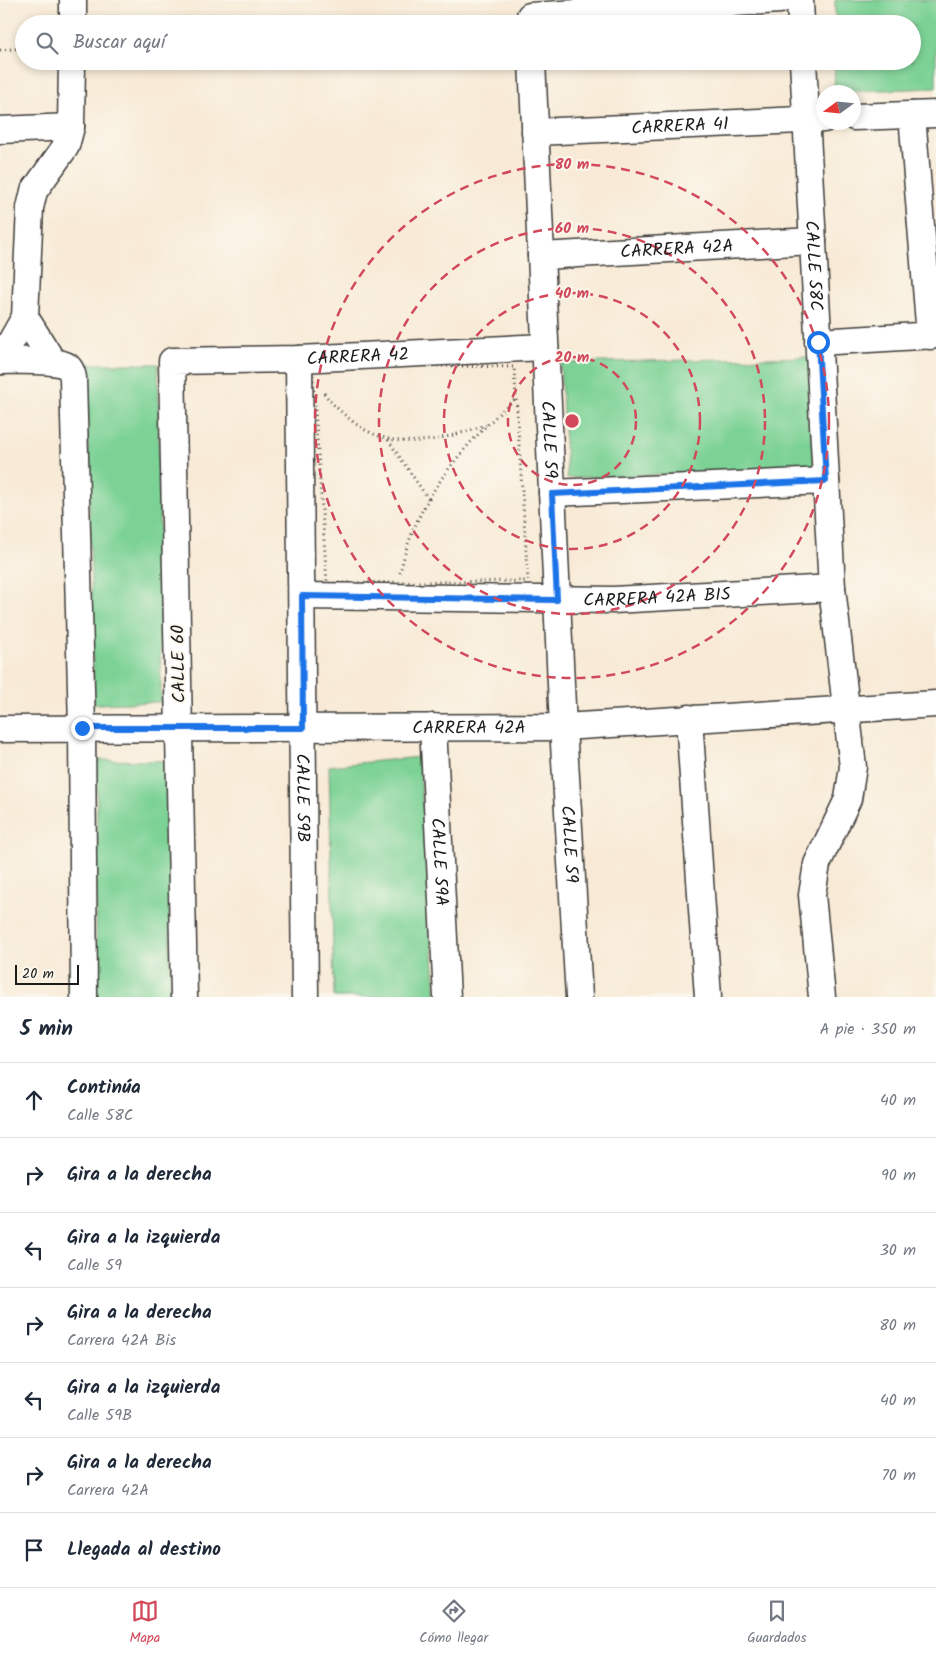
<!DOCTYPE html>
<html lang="es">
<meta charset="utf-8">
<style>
:root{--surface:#fff;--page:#f6f6f7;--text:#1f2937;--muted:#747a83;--line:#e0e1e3;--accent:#d1495b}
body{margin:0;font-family:Kalam,sans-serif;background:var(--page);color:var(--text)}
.compass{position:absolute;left:816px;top:85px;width:45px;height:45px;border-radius:50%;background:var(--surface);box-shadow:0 2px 8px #0003;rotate:255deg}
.scale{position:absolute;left:15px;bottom:12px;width:64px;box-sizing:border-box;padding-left:5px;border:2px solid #1c1c1c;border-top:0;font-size:14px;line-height:18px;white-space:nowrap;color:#1c1c1c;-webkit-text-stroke:4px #fbf7ec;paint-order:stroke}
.stop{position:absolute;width:15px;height:15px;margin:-11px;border:4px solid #1a73e8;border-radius:50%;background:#fff}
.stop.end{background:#1a73e8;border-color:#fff;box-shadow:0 1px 5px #0008}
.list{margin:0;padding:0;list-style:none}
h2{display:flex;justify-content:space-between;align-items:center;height:65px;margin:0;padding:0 20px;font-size:21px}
h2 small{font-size:16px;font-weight:400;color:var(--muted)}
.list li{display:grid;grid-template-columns:32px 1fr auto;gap:15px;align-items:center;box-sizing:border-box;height:75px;padding:0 20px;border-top:1px solid var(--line)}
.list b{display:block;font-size:19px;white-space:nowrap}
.list p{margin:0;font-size:16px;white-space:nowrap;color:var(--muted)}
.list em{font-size:16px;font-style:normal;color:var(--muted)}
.icon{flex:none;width:28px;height:28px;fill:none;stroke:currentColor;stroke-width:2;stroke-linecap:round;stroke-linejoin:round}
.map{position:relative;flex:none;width:936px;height:997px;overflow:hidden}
.search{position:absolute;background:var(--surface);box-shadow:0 2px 8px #0003;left:15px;right:15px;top:15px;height:55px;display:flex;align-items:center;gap:12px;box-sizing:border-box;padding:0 18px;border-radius:28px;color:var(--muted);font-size:19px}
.sheet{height:590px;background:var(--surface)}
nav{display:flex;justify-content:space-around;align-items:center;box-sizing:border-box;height:70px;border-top:1px solid var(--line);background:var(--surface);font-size:14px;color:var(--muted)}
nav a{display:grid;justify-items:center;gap:2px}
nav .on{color:var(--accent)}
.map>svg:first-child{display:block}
.green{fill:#7cd295;stroke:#4c7758}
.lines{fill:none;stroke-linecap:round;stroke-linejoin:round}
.street-casing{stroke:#3d3b38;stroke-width:29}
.path{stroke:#3d3b38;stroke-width:3;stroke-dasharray:1 4;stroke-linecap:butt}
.street{stroke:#fff;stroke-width:26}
.route{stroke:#1a73e8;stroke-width:6}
.ring{fill:none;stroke:#d1495b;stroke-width:2.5;stroke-dasharray:9 6}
.labels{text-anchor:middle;stroke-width:4;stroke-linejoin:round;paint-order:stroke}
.street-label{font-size:18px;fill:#1c1c1c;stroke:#fbf7ec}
.centre{fill:#d1495b;stroke:#fbf7ec;stroke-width:2.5}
.ring-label{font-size:15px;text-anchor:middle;font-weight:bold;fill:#d1495b;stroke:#fbf7ec;stroke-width:4;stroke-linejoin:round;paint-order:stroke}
</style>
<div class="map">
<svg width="936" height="997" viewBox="0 0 936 997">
<rect width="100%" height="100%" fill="#fbf7ec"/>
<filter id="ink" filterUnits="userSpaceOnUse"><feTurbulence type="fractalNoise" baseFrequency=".02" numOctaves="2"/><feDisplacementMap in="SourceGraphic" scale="10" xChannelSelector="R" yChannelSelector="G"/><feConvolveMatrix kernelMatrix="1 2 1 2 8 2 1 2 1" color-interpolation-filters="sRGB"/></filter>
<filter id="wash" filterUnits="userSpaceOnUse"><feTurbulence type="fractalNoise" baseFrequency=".0096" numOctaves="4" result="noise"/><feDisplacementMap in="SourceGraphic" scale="20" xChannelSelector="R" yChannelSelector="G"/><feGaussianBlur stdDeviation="1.12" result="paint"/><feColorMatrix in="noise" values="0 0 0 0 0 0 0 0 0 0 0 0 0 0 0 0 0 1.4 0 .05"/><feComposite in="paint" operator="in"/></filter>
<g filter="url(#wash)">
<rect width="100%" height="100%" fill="#f8ead6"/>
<path class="green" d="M835 0H936V88L834 92 835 61H912V24H835Z
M809 357 814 469 567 478 560 363Z
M86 364H158L161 702 94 704Z
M419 757 436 997H334L329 766Z
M97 760 171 761 170 997H96Z"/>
</g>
<g filter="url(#ink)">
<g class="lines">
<defs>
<g id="street">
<path d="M800 0 801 24"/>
<path d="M530 16 780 0"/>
<path d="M73 24V0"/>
<path id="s1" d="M532 61 563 727 579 997"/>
<path id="s2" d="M803 61 832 588 853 767 848 799 817 864 812 895 822 997"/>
<path d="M912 115 930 336"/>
<path d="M854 117 936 114"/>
<path d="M0 130 71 127"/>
<path id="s3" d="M535 132 824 119"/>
<path id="s4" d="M541 256 813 241"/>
<path d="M25 317 53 362"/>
<path d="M818 342 936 335"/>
<path id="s5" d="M299 359 305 997"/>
<path d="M0 361C17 361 50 359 65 365 70 367 72 372 73 378L82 728 84 997"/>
<path d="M0 361 25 317 30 208 34 191 66 146 71 127 72 61"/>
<path d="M552 493 826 481"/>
<path id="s6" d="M302 596 613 600 832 588"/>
<path d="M689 718 708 997"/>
<path id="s7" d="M433 727 447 997"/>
<path id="s8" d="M0 729 563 727 936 704"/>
<path id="s9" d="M184 997 172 361 299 359 545 347"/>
</g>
</defs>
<use href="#street" class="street-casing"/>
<path class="path" d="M0 50 24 48
M312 364 514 367 528 581 327 583Z
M324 393C330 402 337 408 345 415 388 455 436 442 486 425
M388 440 429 500
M400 573C403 561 406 548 411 536 431 482 473 436 516 398"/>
<use href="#street" class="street"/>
</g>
</g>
<g class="lines" filter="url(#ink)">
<path class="route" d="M82 728H303L302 596 557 600 552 494 826 481 818 342"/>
</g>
<g class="ring">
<circle cx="572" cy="421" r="64"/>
<circle cx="572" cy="421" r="128"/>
<circle cx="572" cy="421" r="193"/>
<circle cx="572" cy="421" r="257"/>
</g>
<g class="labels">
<g class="street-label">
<text dy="6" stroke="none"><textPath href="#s3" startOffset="145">CARRERA 41</textPath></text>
<text dy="6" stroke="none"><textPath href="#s4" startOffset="136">CARRERA 42A</textPath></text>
<text dy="6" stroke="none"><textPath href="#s2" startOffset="205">CALLE 58C</textPath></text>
<text dy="6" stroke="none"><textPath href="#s9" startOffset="822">CARRERA 42</textPath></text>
<text dy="6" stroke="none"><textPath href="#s1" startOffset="379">CALLE 59</textPath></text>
<text dy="6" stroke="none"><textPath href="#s6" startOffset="355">CARRERA 42A BIS</textPath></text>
<text transform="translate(178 664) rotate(-91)" y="6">CALLE 60</text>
<text dy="6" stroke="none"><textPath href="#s8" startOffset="469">CARRERA 42A</textPath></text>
<text dy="6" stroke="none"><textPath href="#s5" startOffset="439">CALLE 59B</textPath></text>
<text dy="6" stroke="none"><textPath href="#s1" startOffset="784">CALLE 59</textPath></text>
<text dy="6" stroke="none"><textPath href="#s7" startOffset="135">CALLE 59A</textPath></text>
</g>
</g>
<circle cx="572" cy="421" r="8" class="centre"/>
<g class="ring-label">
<text x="572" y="169">80 m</text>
<text x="572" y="233">60 m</text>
<text x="572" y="298">40 m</text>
<text x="572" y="362">20 m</text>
</g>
</svg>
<svg class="compass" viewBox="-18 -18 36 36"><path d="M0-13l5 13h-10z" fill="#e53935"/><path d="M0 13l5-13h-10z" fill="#747a83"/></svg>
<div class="scale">20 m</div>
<div class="stop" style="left:818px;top:342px"></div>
<div class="stop end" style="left:82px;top:728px"></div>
<div class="search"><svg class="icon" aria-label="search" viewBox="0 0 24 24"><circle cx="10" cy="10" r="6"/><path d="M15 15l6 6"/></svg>Buscar aquí</div>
</div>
<section class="sheet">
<h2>5 min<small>A pie · 350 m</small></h2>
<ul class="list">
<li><svg class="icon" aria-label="ahead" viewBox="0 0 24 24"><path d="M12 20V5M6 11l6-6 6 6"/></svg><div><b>Continúa</b><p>Calle 58C</p></div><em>40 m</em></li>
<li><svg class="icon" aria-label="right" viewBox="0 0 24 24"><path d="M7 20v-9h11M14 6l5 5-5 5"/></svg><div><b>Gira a la derecha</b></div><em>90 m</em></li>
<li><svg class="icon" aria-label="left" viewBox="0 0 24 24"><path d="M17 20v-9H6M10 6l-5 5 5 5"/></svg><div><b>Gira a la izquierda</b><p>Calle 59</p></div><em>30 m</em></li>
<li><svg class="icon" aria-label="right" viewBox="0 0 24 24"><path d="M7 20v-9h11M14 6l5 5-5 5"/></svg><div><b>Gira a la derecha</b><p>Carrera 42A Bis</p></div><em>80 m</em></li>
<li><svg class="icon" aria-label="left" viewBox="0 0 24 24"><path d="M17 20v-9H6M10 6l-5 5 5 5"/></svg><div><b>Gira a la izquierda</b><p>Calle 59B</p></div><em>40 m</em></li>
<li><svg class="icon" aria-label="right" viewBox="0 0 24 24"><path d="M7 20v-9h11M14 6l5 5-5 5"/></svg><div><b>Gira a la derecha</b><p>Carrera 42A</p></div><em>70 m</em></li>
<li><svg class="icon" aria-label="arrive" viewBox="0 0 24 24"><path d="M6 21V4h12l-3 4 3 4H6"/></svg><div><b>Llegada al destino</b></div></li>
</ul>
</section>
<nav>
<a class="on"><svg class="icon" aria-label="map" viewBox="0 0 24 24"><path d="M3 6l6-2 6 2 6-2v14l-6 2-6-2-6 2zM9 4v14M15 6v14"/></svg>Mapa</a>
<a><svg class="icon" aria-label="directions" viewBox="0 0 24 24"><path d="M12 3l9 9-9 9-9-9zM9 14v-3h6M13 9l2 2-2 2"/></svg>Cómo llegar</a>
<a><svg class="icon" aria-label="saved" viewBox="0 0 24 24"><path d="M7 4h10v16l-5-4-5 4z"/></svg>Guardados</a>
</nav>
